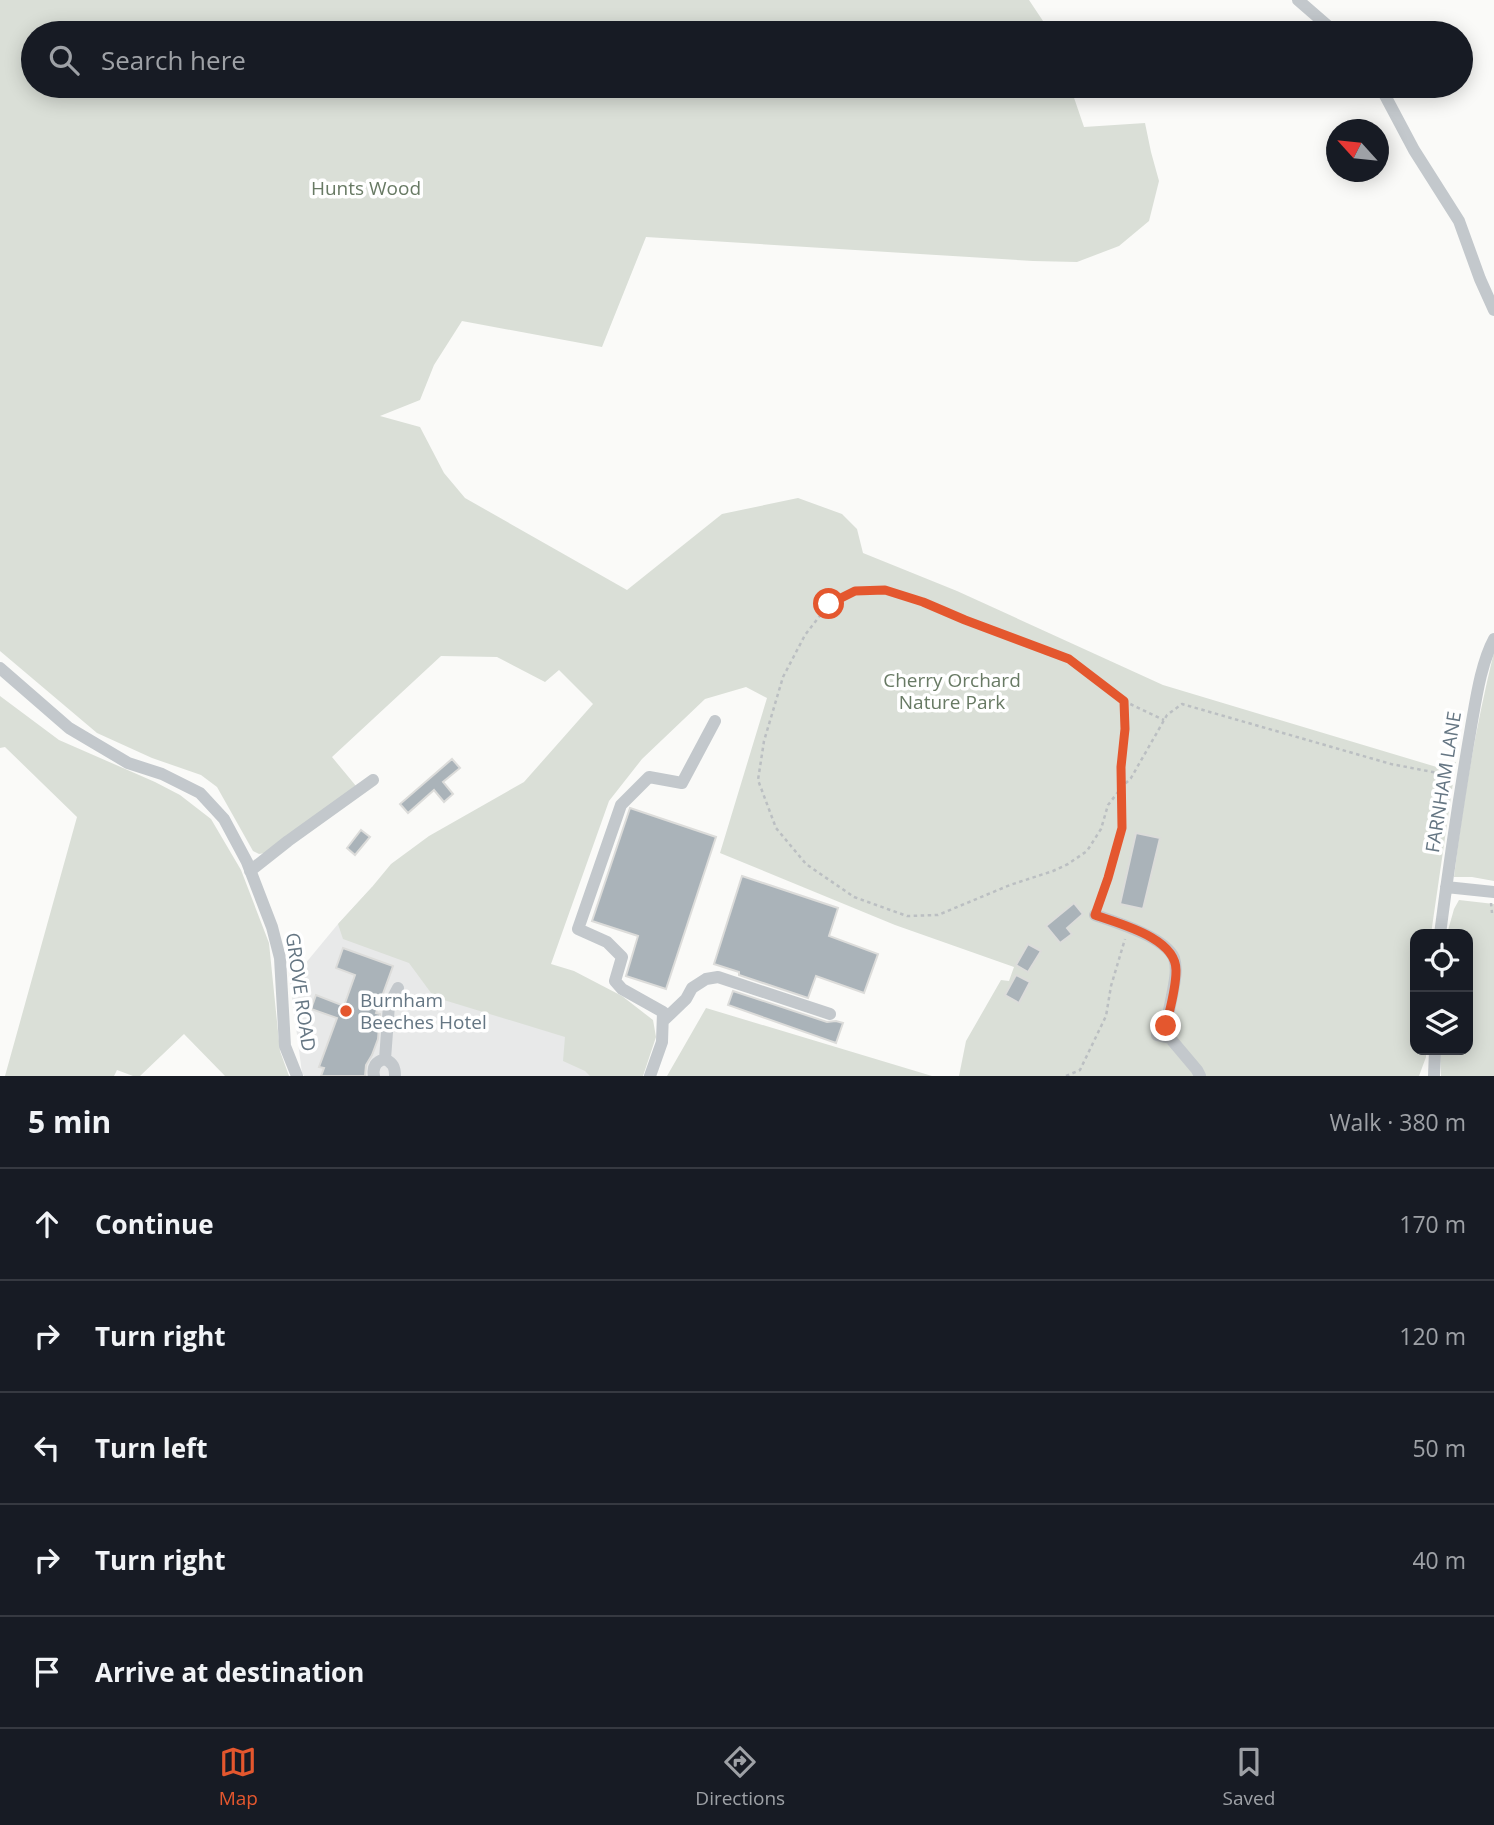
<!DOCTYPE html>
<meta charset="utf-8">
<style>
:root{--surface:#171b24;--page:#242831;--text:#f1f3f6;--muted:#9ea1a6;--line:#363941;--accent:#e4572e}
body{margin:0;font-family:"Open Sans",sans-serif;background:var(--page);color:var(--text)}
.controls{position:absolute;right:21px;bottom:21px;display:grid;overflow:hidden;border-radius:14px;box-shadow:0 4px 18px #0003}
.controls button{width:63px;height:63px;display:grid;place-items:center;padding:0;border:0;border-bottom:2px solid var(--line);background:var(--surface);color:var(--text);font:35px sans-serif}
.compass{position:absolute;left:1326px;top:119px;width:63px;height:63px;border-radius:50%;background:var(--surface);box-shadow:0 4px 18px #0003;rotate:297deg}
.stop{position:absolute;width:21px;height:21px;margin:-16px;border:5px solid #e4572e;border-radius:50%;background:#fff}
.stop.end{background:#e4572e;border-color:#fff;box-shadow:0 2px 7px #0008}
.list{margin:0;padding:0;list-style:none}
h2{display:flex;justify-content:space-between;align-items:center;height:91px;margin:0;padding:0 28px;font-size:30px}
h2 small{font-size:23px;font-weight:400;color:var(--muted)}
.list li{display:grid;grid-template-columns:46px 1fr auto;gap:21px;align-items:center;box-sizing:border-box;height:112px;padding:0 28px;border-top:2px solid var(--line)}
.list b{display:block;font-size:26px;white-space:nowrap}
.list em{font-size:23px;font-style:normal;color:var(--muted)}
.icon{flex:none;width:38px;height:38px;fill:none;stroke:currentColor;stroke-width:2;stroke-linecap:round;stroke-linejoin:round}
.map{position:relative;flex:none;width:1494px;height:1076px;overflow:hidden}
.search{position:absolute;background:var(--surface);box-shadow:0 4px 18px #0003;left:21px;right:21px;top:21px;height:77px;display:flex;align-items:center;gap:18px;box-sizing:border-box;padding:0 24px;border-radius:38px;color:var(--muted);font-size:26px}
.sheet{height:651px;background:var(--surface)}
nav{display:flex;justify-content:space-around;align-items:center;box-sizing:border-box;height:98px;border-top:2px solid var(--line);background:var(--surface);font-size:19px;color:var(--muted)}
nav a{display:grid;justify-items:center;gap:4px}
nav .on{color:var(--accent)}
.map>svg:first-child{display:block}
.built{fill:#e8e9e9}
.green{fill:#dadfd7}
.building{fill:#aab3b9;stroke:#dcdcda;stroke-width:2}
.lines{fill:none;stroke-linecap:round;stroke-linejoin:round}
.path{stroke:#bbbfc2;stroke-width:2.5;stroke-dasharray:3.5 3.5;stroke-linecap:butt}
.minor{stroke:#c3c8cc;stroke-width:12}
.route{stroke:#e4572e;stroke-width:9}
.poi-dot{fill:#e4572e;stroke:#fff;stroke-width:2.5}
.labels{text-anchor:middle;stroke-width:7;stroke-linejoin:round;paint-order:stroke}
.park-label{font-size:19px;fill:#687a64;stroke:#fff}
.street-label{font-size:19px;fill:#657683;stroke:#fff}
.poi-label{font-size:19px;fill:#657683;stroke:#fff;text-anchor:start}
</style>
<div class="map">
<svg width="1494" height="1076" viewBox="0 0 1494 1076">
<rect width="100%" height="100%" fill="#fafaf8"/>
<path class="built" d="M372 887 635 1076H304L302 1073 290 982 338 924Z"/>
<path class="green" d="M0 0H1029L1051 33H33V86H1070L1084 127 1145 123 1151 152 1159 181 1149 221 1119 246 1077 262 1033 261 646 237 602 347 462 321 434 365 420 400 380 416 420 427 444 473 465 498 627 590 722 514 798 498 842 514 857 529 863 553 957 591 1163 685 1440 768 1456 762 1431 934H1415V1050H1426V1057L1419 1076H959L966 1041 1001 980 1009 981 1014 967 895 925 720 853 767 698 746 687 705 699 642 759 609 801 551 964 574 971 622 996 653 1020 656 1037 643 1076H590L585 1071 563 1061 565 1037 434 997 409 963 343 939 338 924 372 887 391 864 429 836 524 782 593 704 559 670 545 682 497 657 441 656 332 757 356 786 265 853 259 854 253 851 217 787 201 775 152 758 97 733 0 651Z
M1494 652V881L1472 877H1454C1463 801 1476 726 1494 652Z
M0 696 59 740 155 782 180 795 211 819 241 870 269 943 280 1051 289 1076H225L184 1034 140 1076H133L117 1070 114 1076H5L77 817 5 747 0 748Z
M1459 900 1494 904V1076H1441L1440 1050H1468V934H1447L1454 909Z
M706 1008 932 1076H667Z"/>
<path class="building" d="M452 759 460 768 443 782 453 794 444 802 434 790 408 813 400 804Z
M630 808 716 837 666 989 626 976 638 936 592 921Z
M361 830 370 837 355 855 347 848Z
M1136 833 1160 838 1143 909 1120 904Z
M742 876 838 908 829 936 878 954 864 993 816 976 808 998 739 975V972L714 964Z
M1074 903 1083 914 1067 928 1072 934 1060 943 1046 926Z
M1028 944 1041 951 1028 972 1016 965Z
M343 948 393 966 376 1013 380 1014 378 1039 372 1055 366 1065 365 1076H321L324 1068 319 1067 337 1018 311 1009 316 995 344 1006 355 975 336 968Z
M1016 975 1030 982 1019 1003 1005 995Z
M733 991 827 1022 836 1021 843 1023 836 1043 728 1005Z"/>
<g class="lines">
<path class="path" d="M1124 701 1164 720
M1491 903 1492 913
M1098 905C1106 883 1120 849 1122 826 1124 807 1120 786 1121 766 1122 744 1124 723 1124 701L1069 659 965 620 923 602 885 590 855 591 829 604 805 635 783 677 764 741 758 780 776 828 806 864 854 897 907 916 938 915 1010 885 1053 871 1068 864 1087 851 1101 829 1108 805 1122 787 1131 778 1167 715 1182 704 1391 764 1443 774 1442 790
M1066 1076 1080 1070 1106 1016 1111 986 1125 939"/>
<path class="minor" d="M1298 0 1336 33
M1380 86 1414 150 1459 221 1480 279 1494 310
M0 668 69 728 128 763 162 774 200 793 224 819 247 862 272 927 280 958 285 1046 297 1076
M250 871 288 841 373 780
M1446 887 1494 892
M1095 915C1115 922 1165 937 1174 958 1178 970 1174 984 1172 996 1169 1011 1165 1023 1170 1038L1157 1035
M1440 934C1449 865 1459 796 1471 727 1476 699 1481 663 1494 639
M663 1021 686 999 692 988 706 979 718 977 830 1014
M1170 1038 1197 1070 1200 1076
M385 1059 389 1005 398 988
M374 1076C372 1067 376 1061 385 1059 393 1063 395 1067 395 1076
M650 1076 662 1042 663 1012 622 989 615 981 622 957 607 942 578 929 621 805 649 777 682 783 715 721
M1434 1076 1435 1050"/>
</g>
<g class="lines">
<path class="route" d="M829 604 855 591 885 590 923 602 965 620 1069 659 1124 701 1125 729 1121 767 1122 828 1108 878 1095 915C1120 924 1177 938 1176 971 1176 989 1170 1008 1166 1026"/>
</g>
<circle class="poi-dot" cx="346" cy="1011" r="7"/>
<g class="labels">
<g class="park-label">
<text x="366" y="195">Hunts Wood</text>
<text x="952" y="687">Cherry Orchard<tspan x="952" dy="22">Nature Park</tspan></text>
</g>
<g class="street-label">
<text transform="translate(1443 782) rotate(-81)" y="7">FARNHAM LANE</text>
<text transform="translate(301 992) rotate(82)" y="7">GROVE ROAD</text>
</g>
<g class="poi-label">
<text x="360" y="1007">Burnham<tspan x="360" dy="22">Beeches Hotel</tspan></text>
</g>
</g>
</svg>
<div class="controls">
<button><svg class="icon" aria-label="locate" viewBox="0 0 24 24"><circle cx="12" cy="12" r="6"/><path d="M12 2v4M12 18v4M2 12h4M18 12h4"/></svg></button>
<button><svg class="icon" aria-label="layers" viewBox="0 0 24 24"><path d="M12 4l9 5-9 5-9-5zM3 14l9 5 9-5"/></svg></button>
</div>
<svg class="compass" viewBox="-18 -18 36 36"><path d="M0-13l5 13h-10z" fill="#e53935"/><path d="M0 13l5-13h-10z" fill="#9ea1a6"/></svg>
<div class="stop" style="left:829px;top:604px"></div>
<div class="stop end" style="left:1166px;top:1026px"></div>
<div class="search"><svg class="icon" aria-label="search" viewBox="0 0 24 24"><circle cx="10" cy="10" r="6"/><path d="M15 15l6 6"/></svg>Search here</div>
</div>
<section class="sheet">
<h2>5 min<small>Walk · 380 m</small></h2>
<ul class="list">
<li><svg class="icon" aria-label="ahead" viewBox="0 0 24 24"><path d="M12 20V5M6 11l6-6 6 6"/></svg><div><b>Continue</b></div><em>170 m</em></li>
<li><svg class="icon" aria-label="right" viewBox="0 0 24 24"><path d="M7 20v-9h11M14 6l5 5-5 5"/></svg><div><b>Turn right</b></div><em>120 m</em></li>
<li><svg class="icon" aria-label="left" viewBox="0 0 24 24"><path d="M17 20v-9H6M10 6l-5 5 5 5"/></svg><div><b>Turn left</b></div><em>50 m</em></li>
<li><svg class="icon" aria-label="right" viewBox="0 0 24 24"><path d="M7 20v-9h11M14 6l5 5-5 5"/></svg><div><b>Turn right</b></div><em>40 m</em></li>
<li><svg class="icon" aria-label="arrive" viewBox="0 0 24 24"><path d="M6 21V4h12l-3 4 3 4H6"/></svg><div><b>Arrive at destination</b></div></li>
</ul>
</section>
<nav>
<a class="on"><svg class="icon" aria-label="map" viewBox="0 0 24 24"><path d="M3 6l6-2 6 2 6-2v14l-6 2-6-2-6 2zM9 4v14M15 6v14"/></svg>Map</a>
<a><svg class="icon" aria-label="directions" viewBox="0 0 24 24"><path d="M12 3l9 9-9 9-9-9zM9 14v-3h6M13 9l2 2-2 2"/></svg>Directions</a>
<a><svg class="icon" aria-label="saved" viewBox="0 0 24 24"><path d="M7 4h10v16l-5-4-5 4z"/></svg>Saved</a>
</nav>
